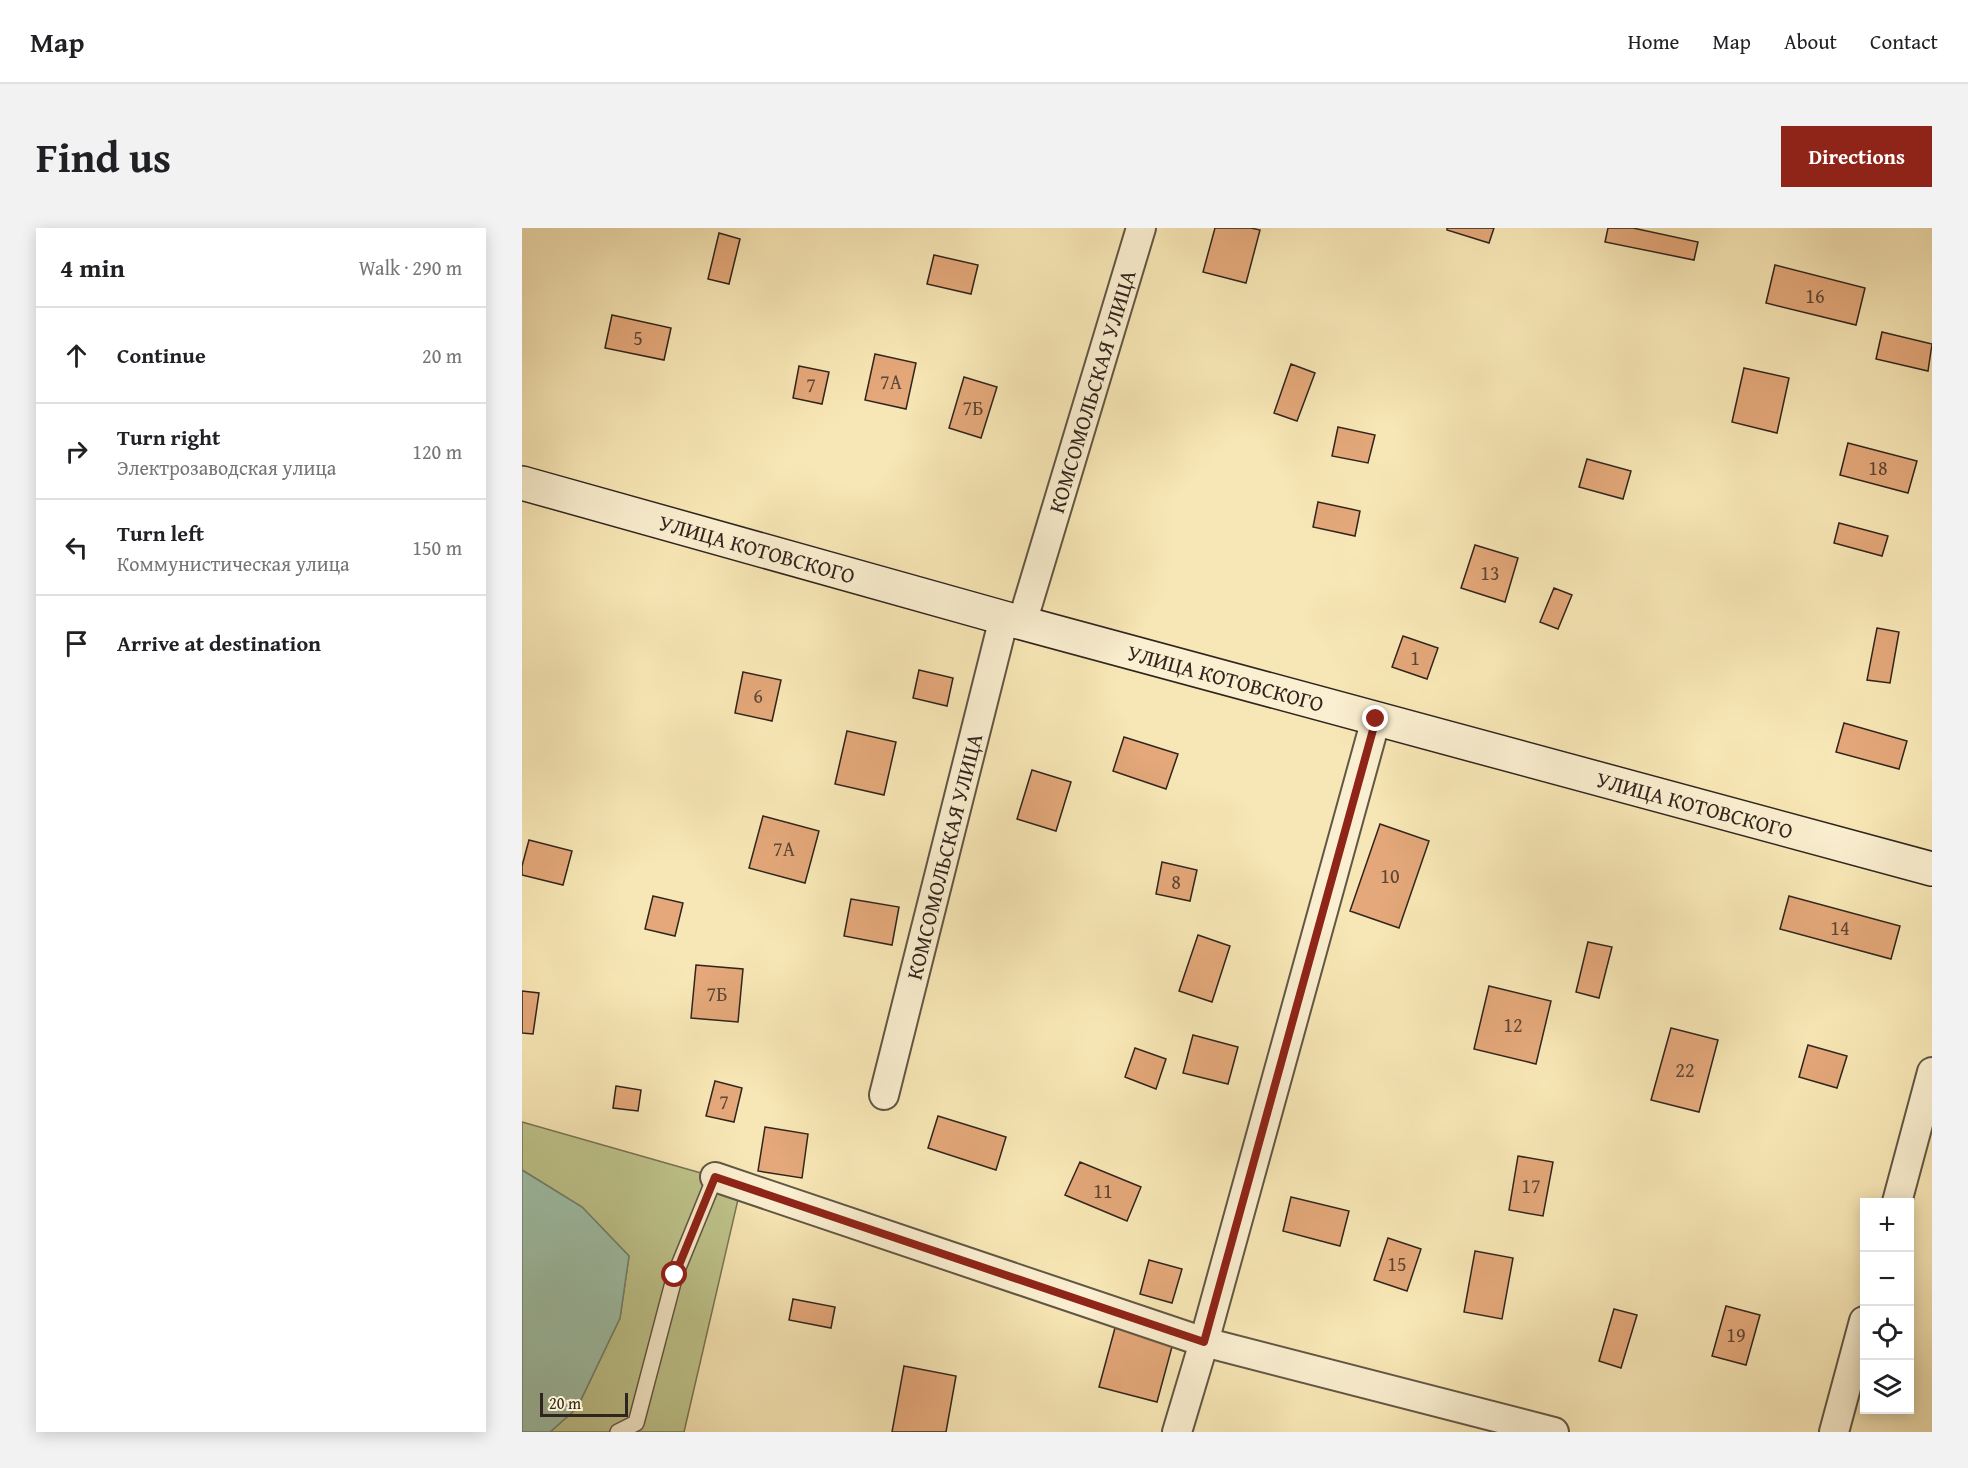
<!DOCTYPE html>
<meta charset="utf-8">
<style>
:root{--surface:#fff;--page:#f2f2f2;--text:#202124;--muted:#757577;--line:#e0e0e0;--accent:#8f2418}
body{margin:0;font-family:"Gentium Book Plus",serif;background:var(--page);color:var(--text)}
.controls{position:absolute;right:18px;bottom:18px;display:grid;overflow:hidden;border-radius:0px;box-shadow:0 3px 15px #0003}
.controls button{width:54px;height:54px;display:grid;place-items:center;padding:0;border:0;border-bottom:2px solid var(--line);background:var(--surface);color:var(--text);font:30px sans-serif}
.scale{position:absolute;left:18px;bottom:15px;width:88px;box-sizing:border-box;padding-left:6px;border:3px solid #30251e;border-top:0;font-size:16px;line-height:21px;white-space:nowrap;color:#30251e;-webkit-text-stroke:4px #faefd0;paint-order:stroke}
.stop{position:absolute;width:18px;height:18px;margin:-14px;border:4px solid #8f2418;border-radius:50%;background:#fff}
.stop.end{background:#8f2418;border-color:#fff;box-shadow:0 2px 6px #0008}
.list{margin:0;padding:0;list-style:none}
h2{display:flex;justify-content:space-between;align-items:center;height:78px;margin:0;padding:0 24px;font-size:26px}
h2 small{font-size:20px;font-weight:400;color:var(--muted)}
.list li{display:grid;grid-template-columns:39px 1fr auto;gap:18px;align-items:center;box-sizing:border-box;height:96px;padding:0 24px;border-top:2px solid var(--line)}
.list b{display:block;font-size:22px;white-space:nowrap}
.list p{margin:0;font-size:20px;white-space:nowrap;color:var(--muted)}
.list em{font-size:20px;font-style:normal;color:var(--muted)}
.icon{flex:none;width:33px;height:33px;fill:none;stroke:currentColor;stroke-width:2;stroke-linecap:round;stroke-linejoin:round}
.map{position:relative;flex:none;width:1410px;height:1204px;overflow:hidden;border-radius:0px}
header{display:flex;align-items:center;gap:36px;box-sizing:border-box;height:84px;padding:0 30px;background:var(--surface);border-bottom:2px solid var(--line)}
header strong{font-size:28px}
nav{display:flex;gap:33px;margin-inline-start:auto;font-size:21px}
.intro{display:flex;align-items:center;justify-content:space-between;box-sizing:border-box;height:144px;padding:0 36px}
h1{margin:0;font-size:42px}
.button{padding:15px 27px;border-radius:0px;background:var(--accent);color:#fff;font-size:21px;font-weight:700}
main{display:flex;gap:36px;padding:0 36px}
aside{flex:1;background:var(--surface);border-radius:0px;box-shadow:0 3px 15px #0003}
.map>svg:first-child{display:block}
.green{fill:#bfc58c;stroke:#787555;stroke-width:1.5}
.water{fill:#9fc1a9;stroke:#738371;stroke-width:1.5}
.building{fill:#e4a87a;stroke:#30251e;stroke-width:1.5}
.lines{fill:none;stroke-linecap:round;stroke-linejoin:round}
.service-casing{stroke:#625644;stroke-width:18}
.minor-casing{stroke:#625644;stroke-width:32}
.secondary-casing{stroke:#30251e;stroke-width:36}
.service{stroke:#faefd0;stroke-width:15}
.minor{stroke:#faefd0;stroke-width:28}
.secondary{stroke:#faefd0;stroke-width:33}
.route{stroke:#8f2418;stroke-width:8}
.labels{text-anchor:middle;stroke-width:4.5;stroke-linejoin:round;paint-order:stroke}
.number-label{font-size:20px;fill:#5d4635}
.street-label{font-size:22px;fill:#30251e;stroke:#faefd0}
</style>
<header>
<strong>Map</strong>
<nav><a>Home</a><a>Map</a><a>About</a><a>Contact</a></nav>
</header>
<div class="intro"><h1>Find us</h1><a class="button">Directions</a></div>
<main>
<aside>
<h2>4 min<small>Walk · 290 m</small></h2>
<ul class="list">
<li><svg class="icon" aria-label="ahead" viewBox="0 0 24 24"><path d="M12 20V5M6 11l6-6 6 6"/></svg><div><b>Continue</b></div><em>20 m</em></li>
<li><svg class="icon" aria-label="right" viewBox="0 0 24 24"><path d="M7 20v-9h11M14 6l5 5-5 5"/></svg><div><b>Turn right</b><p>Электрозаводская улица</p></div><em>120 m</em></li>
<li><svg class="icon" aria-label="left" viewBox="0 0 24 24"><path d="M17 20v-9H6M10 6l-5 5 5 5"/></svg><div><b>Turn left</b><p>Коммунистическая улица</p></div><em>150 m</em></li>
<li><svg class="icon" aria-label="arrive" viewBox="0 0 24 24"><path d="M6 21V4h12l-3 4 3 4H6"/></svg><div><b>Arrive at destination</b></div></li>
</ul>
</aside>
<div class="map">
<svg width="1410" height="1204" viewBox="0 0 1410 1204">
<rect width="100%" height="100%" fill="#f8e7b6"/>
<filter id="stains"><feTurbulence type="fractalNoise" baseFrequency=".00333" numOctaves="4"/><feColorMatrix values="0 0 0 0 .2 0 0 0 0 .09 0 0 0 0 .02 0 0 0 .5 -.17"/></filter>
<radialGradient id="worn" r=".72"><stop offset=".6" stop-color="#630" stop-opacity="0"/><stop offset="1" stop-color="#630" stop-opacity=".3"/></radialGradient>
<path class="green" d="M0 894 193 949 218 963 162 1204H28L55 1180 98 1090 107 1028 60 979 0 942Z"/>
<path class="water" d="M0 942 60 979 107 1028 98 1090 55 1180 28 1204H0Z"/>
<path class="building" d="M693 0H729L738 2 724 55 681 44Z
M925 0H972L967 15 925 2Z
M1086 0H1111L1176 14 1172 32 1083 14Z
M197 5 218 11 207 56 186 51Z
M412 27 456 37 449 66 405 56Z
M1253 37 1343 60 1334 97 1244 75Z
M90 87 149 100 142 132 83 120Z
M1360 104 1410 116 1406 143 1354 131Z
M353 126 394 135 384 181 343 172Z
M769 136 793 145 775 193 752 185Z
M277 138 307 144 300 176 271 170Z
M1222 140 1267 150 1255 205 1210 194Z
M442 149 475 159 459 210 427 200Z
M816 199 853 207 846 235 810 228Z
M1326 215 1395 233 1386 265 1318 247Z
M1065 231 1109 243 1101 271 1057 259Z
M796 274 838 283 833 308 791 299Z
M1317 295 1366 308 1360 328 1312 315Z
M953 317 996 330 983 374 939 360Z
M1032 360 1050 367 1036 401 1018 394Z
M1355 400 1377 404 1368 455 1345 452Z
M881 408 916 420 905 451 870 439Z
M397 442 431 450 425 478 391 470Z
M221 444 259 452 250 493 213 485Z
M1322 495 1385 513 1377 541 1314 524Z
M325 503 374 514 362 567 313 556Z
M602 509 656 526 644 561 591 543Z
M510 542 549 554 534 603 495 591Z
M241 588 297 603 283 655 227 640Z
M858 596 907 613 877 700 828 683Z
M7 612 50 623 41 657 0 647V638Z
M640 634 675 642 668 673 634 666Z
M131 668 161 675 153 708 123 701Z
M1267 668 1378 698 1369 731 1258 701Z
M329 671 377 679 370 717 322 708Z
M676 707 708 718 690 774 657 763Z
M1066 714 1090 719 1077 770 1054 764Z
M174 737 221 741 216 794 169 790Z
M967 758 1029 773 1014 836 952 821Z
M0 763 17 765 11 806 0 805Z
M1149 800 1196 812 1177 884 1129 872Z
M671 807 716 819 706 856 661 845Z
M1286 817 1325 828 1315 860 1277 849Z
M613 820 644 831 634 861 603 849Z
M193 853 220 860 212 894 184 888Z
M94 858 119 862 116 883 91 880Z
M416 888 484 909 474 942 406 920Z
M243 899 286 906 280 950 236 943Z
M996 928 1031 934 1021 988 987 982Z
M558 934 619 959 605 993 543 967Z
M769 969 827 983 818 1018 761 1003Z
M866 1010 899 1021 885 1063 852 1052Z
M953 1023 991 1030 980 1091 942 1084Z
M627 1032 660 1041 650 1075 618 1066Z
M271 1071 313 1079 309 1100 267 1092Z
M1204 1078 1238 1087 1224 1137 1190 1128Z
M1092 1081 1115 1087 1099 1140 1077 1133Z
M593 1100 651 1115 635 1174 577 1159Z
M382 1138 434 1148 424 1204H370Z"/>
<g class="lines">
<defs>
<path id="service" d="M96 1204 114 1195 153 1047 193 949"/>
<g id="minor">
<path id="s1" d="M500 395 619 0"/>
<path id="s2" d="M362 867 482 390"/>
<path d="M193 949 682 1114 1032 1204"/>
<path d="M1375 974 1410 844"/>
<path d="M655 1204 682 1114 854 491"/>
<path d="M1312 1204 1342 1093"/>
</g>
<g id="secondary">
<path id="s3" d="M0 255 482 390 1410 641"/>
</g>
</defs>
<use href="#service" class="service-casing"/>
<use href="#minor" class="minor-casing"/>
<use href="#secondary" class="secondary-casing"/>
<use href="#service" class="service"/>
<use href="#minor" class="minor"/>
<use href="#secondary" class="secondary"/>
</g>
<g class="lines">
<path class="route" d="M153 1047 193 949 682 1114 854 491"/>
</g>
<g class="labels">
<g class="number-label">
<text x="1293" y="75">16</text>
<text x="116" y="117">5</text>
<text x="369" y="161">7А</text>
<text x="289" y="164">7</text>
<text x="451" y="187">7Б</text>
<text x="1356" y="247">18</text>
<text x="968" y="352">13</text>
<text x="893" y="437">1</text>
<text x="236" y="475">6</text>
<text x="262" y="628">7А</text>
<text x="868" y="655">10</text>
<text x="654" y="661">8</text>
<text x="1318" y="707">14</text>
<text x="195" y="773">7Б</text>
<text x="991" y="804">12</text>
<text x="1163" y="849">22</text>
<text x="202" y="881">7</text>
<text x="1009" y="965">17</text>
<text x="581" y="970">11</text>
<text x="875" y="1043">15</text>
<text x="1214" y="1114">19</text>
</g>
<g class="street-label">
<text dy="8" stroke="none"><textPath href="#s1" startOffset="242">КОМСОМОЛЬСКАЯ УЛИЦА</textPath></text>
<text dy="8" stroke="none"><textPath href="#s3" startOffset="244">УЛИЦА КОТОВСКОГО</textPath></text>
<text dy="8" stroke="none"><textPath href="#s3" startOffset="730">УЛИЦА КОТОВСКОГО</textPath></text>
<text dy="8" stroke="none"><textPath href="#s3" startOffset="1216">УЛИЦА КОТОВСКОГО</textPath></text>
<text dy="8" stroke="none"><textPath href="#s2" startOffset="246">КОМСОМОЛЬСКАЯ УЛИЦА</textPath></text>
</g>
</g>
<rect width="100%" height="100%" filter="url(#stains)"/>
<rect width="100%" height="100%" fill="url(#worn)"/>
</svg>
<div class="controls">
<button>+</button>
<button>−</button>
<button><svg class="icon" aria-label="locate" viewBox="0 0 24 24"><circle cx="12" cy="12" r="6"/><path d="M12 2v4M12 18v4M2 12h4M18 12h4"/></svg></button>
<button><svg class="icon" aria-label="layers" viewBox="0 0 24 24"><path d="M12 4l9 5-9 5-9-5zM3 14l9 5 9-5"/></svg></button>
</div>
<div class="scale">20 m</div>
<div class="stop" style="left:153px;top:1047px"></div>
<div class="stop end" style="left:854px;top:491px"></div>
</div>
</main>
